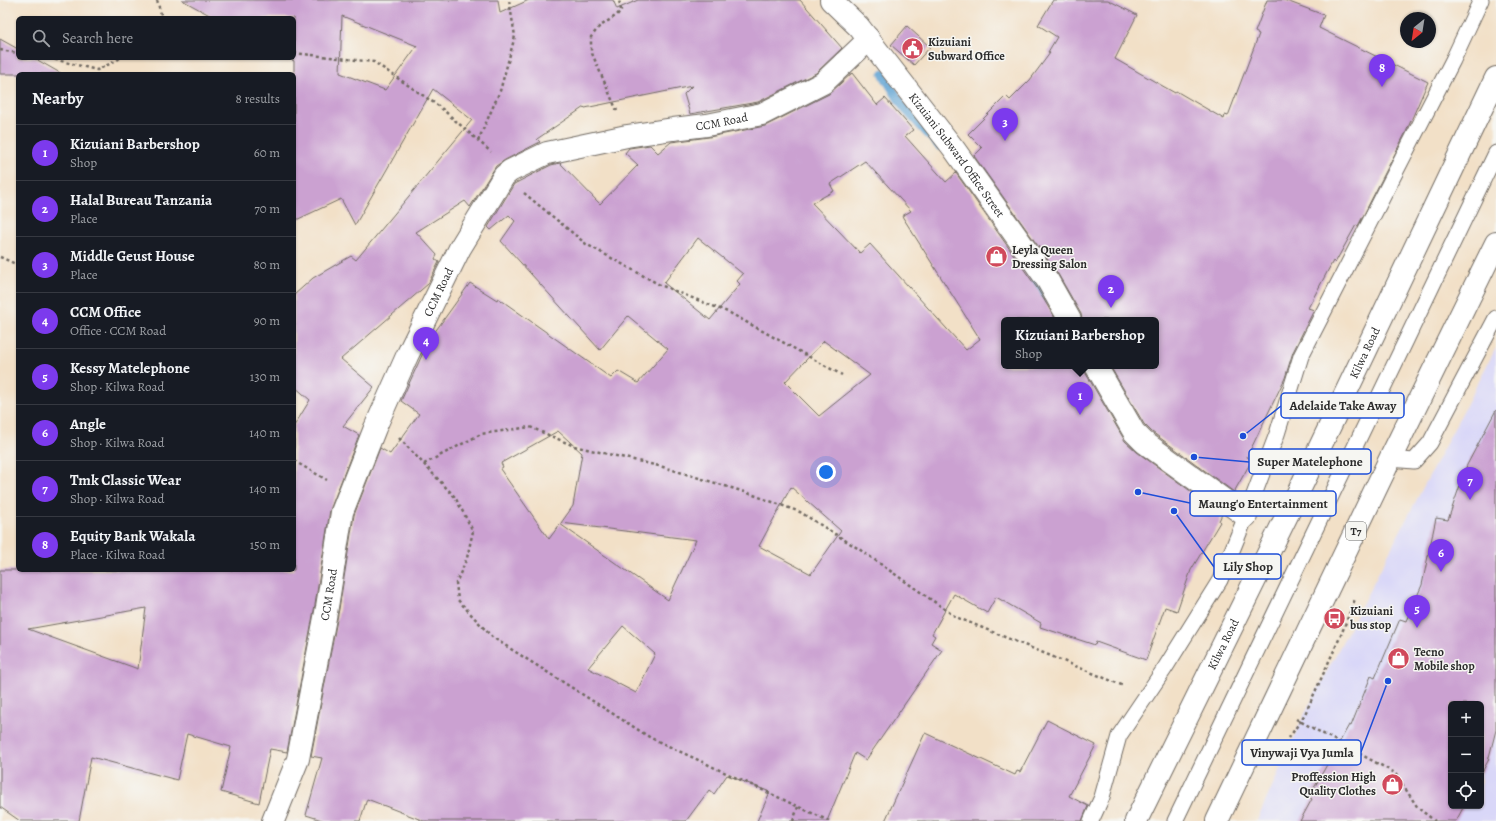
<!DOCTYPE html>
<meta charset="utf-8">
<style>
:root{--surface:#171b24;--page:#242831;--text:#f1f3f6;--muted:#9ea1a6;--line:#363941;--accent:#7c3aed}
body{margin:0;font-family:Alegreya,serif;background:var(--page);color:var(--text)}
.controls{position:absolute;right:12px;bottom:12px;display:grid;overflow:hidden;border-radius:6px;box-shadow:0 1px 3px #0004}
.controls button{width:36px;height:36px;display:grid;place-items:center;padding:0;border:0;border-bottom:1px solid var(--line);background:var(--surface);color:var(--text);font:20px sans-serif}
.compass{position:absolute;left:1400px;top:12px;width:36px;height:36px;border-radius:50%;background:var(--surface);box-shadow:0 1px 3px #0004;rotate:210deg}
.you{position:absolute;left:826px;top:472px;width:14px;height:14px;margin:-10px;border:3px solid #fff;border-radius:50%;background:#1a73e8;box-shadow:0 0 0 6px #1a73e833}
.badge{display:grid;place-items:center;width:26px;height:26px;border-radius:50%;background:var(--accent);color:#fff;font-size:13px;font-weight:700}
.pin{position:absolute;translate:-50% -33px;filter:drop-shadow(0 1px 2px #0008)}
.pin::after{content:'';position:absolute;top:21px;width:14px;height:12px;background:inherit;clip-path:polygon(0 0,100% 0,50% 100%)}
.popup{position:absolute;left:1001px;top:317px;width:158px;height:52px;box-sizing:border-box;display:grid;place-content:center;border-radius:6px;background:var(--surface);filter:drop-shadow(0 1px 3px #0005);font-size:13px;white-space:nowrap;color:var(--muted)}
.popup b{font-size:15px;color:var(--text)}
.popup::after{content:'';position:absolute;left:50%;top:100%;margin-left:-8px;border:8px solid transparent;border-top-color:var(--surface)}
.list{margin:0;padding:0;list-style:none}
h2{display:flex;justify-content:space-between;align-items:center;height:52px;margin:0;padding:0 16px;font-size:17px}
h2 small{font-size:13px;font-weight:400;color:var(--muted)}
.list li{display:grid;grid-template-columns:26px 1fr auto;gap:12px;align-items:center;box-sizing:border-box;height:56px;padding:0 16px;border-top:1px solid var(--line)}
.list b{display:block;font-size:15px;white-space:nowrap}
.list p{margin:0;font-size:13px;white-space:nowrap;color:var(--muted)}
.list em{font-size:13px;font-style:normal;color:var(--muted)}
.icon{flex:none;width:22px;height:22px;fill:none;stroke:currentColor;stroke-width:2;stroke-linecap:round;stroke-linejoin:round}
.map{position:relative;flex:none;width:1496px;height:821px;overflow:hidden}
.search{position:absolute;background:var(--surface);box-shadow:0 1px 3px #0004;left:16px;top:16px;width:280px;height:44px;display:flex;align-items:center;gap:10px;box-sizing:border-box;padding:0 14px;border-radius:6px;color:var(--muted);font-size:15px}
.panel{position:absolute;background:var(--surface);box-shadow:0 1px 3px #0004;left:16px;top:72px;width:280px;height:500px;border-radius:6px}
.map>svg:first-child{display:block}
.built{fill:#d9d7f8;fill-rule:evenodd}
.lines{fill:none;stroke-linecap:round;stroke-linejoin:round}
.stream{stroke:#5ea3d3;stroke-width:9}
.building{fill:#cba1d1;fill-rule:evenodd}
.service-casing{stroke:#716a62;stroke-width:17}
.minor-casing{stroke:#716a62;stroke-width:24}
.trunk-casing{stroke:#716a62;stroke-width:24}
.path{stroke:#716a62;stroke-width:2.5;stroke-dasharray:3 3;stroke-linecap:butt}
.service{stroke:#fff;stroke-width:15}
.minor{stroke:#fff;stroke-width:22}
.trunk{stroke:#fff;stroke-width:22}
.labels{text-anchor:middle;stroke-width:3;stroke-linejoin:round;paint-order:stroke}
.shield{fill:#f6f6f2;stroke:#686867;stroke-width:1}
.shield-label{font-size:11px;font-weight:bold;fill:#2b2b2b}
.poi-label{font-size:12px;font-weight:bold;fill:#2b2b2b;stroke:#f6f6f2;text-anchor:start}
.street-label{font-size:12px;fill:#2b2b2b;stroke:#f6f6f2}
.leader{fill:none;stroke:#1d4ed8;stroke-width:1.5}
.callout-dot{fill:#1d4ed8;stroke:#f6f6f2;stroke-width:1.5}
.callout{fill:#f6f6f2;stroke:#1d4ed8;stroke-width:1.5}
.callout-label{font-size:13px;text-anchor:middle;font-weight:bold;fill:#2b2b2b}
</style>
<div class="map">
<svg width="1496" height="821" viewBox="0 0 1496 821">
<rect width="100%" height="100%" fill="#f6f6f2"/>
<filter id="ink" filterUnits="userSpaceOnUse"><feTurbulence type="fractalNoise" baseFrequency=".025" numOctaves="2"/><feDisplacementMap in="SourceGraphic" scale="8" xChannelSelector="R" yChannelSelector="G"/><feConvolveMatrix kernelMatrix="1 2 1 2 8 2 1 2 1" color-interpolation-filters="sRGB"/></filter>
<filter id="wash" filterUnits="userSpaceOnUse"><feTurbulence type="fractalNoise" baseFrequency=".012" numOctaves="4" result="noise"/><feDisplacementMap in="SourceGraphic" scale="16" xChannelSelector="R" yChannelSelector="G"/><feGaussianBlur stdDeviation="0.9" result="paint"/><feColorMatrix in="noise" values="0 0 0 0 0 0 0 0 0 0 0 0 0 0 0 0 0 1.4 0 .05"/><feComposite in="paint" operator="in"/></filter>
<g filter="url(#wash)">
<rect width="100%" height="100%" fill="#f2e0c7"/>
<path class="built" d="M1496 348V821H1257L1301 721ZM1451 704H1481V806H1451Z"/>
<g class="lines">
<path class="stream" d="M883 74 904 108 939 146
M1029 271 1047 299"/>
</g>
<g id="blocks">
<path class="building" d="M182 0H498L500 13 529 0H613L617 9 638 0H800L842 48 816 73 758 102 690 114 684 94 692 86 585 108 584 107 537 139 540 142 505 160 496 166 470 207 465 201 416 232 437 255 435 259 439 262 428 284 341 359 374 387 343 426 359 435 330 510 315 605 287 752 270 749 259 803 221 792 231 747 187 734 177 780 91 757 79 821H20L0 807V570H294V426L310 400 294 386V295L313 278 351 256 356 260 472 120 433 89 355 225 341 199 294 221V61L288 58H294V18H215ZM342 16 417 46 385 90 340 73ZM146 608 138 669 28 629Z
M1053 0H1108L1137 15 1115 59 1175 93 1176 91 1224 119 1225 115 1228 116 1259 34 1255 32 1267 0H1284L1324 15 1319 28 1428 82 1406 132 1358 226 1356 225 1335 263 1333 261 1308 308 1314 310 1293 352 1285 378 1247 457 1252 460 1234 492 1152 432 1144 424 1110 366H1156V320H1082L1081 314 1058 274 974 156 982 148 968 134 1006 96 1010 100 1030 80 1050 53 1048 52 1057 37 1038 25Z
M907 26 930 47 914 65 891 45Z
M0 39 18 49V58H34L62 74H0Z
M852 73 877 105 885 98 913 130 905 136 946 182 956 173 1037 288 1056 320H1004V366H1084L1085 372 1125 441 1137 452 1222 514 1219 521 1220 522 1191 570 1177 611 1165 607 1146 660 1096 642 1095 645 1040 627 1041 623 996 597 987 613 954 594 932 634 935 636 931 643 942 650 866 760 855 753 827 821H757L770 792 727 775 714 794 709 790 686 821H424L367 799 360 821H325L306 815 322 758 311 756 339 609 354 515 380 448 390 454 419 414 401 401 429 340 470 283 497 300 498 298 611 378 618 371 638 383 668 349 628 316 600 350 501 241 515 221 509 215 491 230 488 227 514 184 551 165 560 163 600 204 638 165 625 153 629 148 650 145 658 153 671 142 709 137 765 126 829 94ZM865 161 911 211 902 216 980 339 966 350 870 244 860 253 812 203 834 191 830 184ZM698 238 743 274 737 281 740 284 710 320 664 283ZM824 341 870 375 819 416 785 382ZM558 431 582 453 573 506 561 523 696 540 668 600 560 524 549 539 500 469 503 467 501 463ZM791 487 841 531 811 574 759 546ZM623 626 655 654 636 693 588 668Z
M1496 410V730L1488 761 1481 774V704H1451V806H1464L1456 821H1300L1312 799 1309 797 1349 725 1351 726 1371 676 1375 678 1400 619 1406 621 1422 585 1436 518 1448 520 1467 465Z
M1047 720 1096 745 1069 796 1088 806 1082 821H885L925 733 1015 775 1017 771 1020 772Z"/>
</g>
</g>
<g filter="url(#ink)">
<use href="#blocks" fill-opacity="0" stroke="#716a62" stroke-width="1"/>
<g class="lines">
<defs>
<path id="service" d="M1390 459 1414 461 1430 443 1496 318
M1091 821 1102 797 1119 736 1165 668 1220 580 1246 516 1277 434 1301 356 1453 60 1481 0
M1175 821 1496 153"/>
<g id="minor">
<path id="s1" d="M831 0 859 27 954 149 1048 281 1070 320"/>
<path d="M1096 366 1134 432 1144 442 1246 516"/>
<path id="s2" d="M273 821 298 759 327 607 342 512 375 428 407 356 460 248 504 176 510 171 547 153 627 136 673 129 707 125 762 114 823 83 862 46 868 38"/>
</g>
<g id="trunk">
<path id="s3" d="M1136 821 1297 495 1496 78"/>
<path d="M1217 821 1390 459 1496 243"/>
</g>
</defs>
<use href="#service" class="service-casing"/>
<use href="#minor" class="minor-casing"/>
<use href="#trunk" class="trunk-casing"/>
<path class="path" d="M157 0 162 18
M0 50 18 53
M294 53 374 62 440 107 491 152
M49 58 97 70 116 61 120 58
M617 111 591 51V37L599 27 617 15 621 10 619 0
M478 141 500 91 515 36 509 0
M524 193 586 244 660 285 730 313 842 375
M0 257 18 265
M399 438 455 497 473 531 467 558 456 583 458 600 492 637 651 738 829 821
M294 461 327 480
M424 464 481 434 530 427 574 446 663 467 748 493 800 512 859 549 956 617 1124 686
M1296 719 1395 773 1418 808 1435 821
M1289 738 1305 714 1341 635 1355 599
M793 821 798 807"/>
<use href="#service" class="service"/>
<use href="#minor" class="minor"/>
<use href="#trunk" class="trunk"/>
</g>
</g>
<defs>
<symbol id="civic-disc" viewBox="-11 -11 22 22"><circle r="9.5" fill="#d1495b" stroke="#f6f6f2"/><path d="M-.6-6.5H3V-4.5H.6V-3L4-1V1h2V6H-6V1h2V-1L-.6-3ZM-1.2 2.5V6h2.4V2.5Z" fill="#fff"/></symbol>
<symbol id="shop-disc" viewBox="-11 -11 22 22"><circle r="9.5" fill="#d1495b" stroke="#f6f6f2"/><path d="M-5-2.5h2.3a2.7 3.5 0 0 1 5.4 0H5L5.5 6h-11ZM-1.5-2.5h3a1.5 2.3 0 0 0-3 0Z" fill="#fff"/></symbol>
<symbol id="bus-disc" viewBox="-11 -11 22 22"><circle r="9.5" fill="#d1495b" stroke="#f6f6f2"/><path d="M-5-6H5V4H4V6H2V4H-2V6H-4V4H-5ZM-3.5-4V0h7V-4ZM-3.5 1.2v1.5H-2V1.2ZM2 1.2v1.5H3.5V1.2Z" fill="#fff"/></symbol>
</defs>
<g fill-rule="evenodd">
<use href="#civic-disc" x="900" y="36" width="25" height="25"/>
<use href="#shop-disc" x="984" y="244" width="25" height="25"/>
<use href="#bus-disc" x="1322" y="606" width="25" height="25"/>
<use href="#shop-disc" x="1386" y="646" width="25" height="25"/>
<use href="#shop-disc" x="1380" y="772" width="25" height="25"/>
</g>
<g class="labels">
<rect class="shield" x="1346" y="522" width="20" height="18" rx="3"/>
<g class="shield-label">
<text x="1356" y="535">T7</text>
</g>
<g class="poi-label">
<text x="928" y="46">Kizuiani<tspan x="928" dy="14">Subward Office</tspan></text>
<text x="1012" y="254">Leyla Queen<tspan x="1012" dy="14">Dressing Salon</tspan></text>
<text x="1350" y="615">Kizuiani<tspan x="1350" dy="14">bus stop</tspan></text>
<text x="1414" y="656">Tecno<tspan x="1414" dy="14">Mobile shop</tspan></text>
<text x="1376" y="781" text-anchor="end">Proffession High<tspan x="1376" dy="14">Quality Clothes</tspan></text>
</g>
<g class="street-label">
<text dy="4" stroke="none"><textPath href="#s2" startOffset="918">CCM Road</textPath></text>
<text dy="4" stroke="none"><textPath href="#s1" startOffset="200">Kizuiani Subward Office Street</textPath></text>
<text dy="4" stroke="none"><textPath href="#s2" startOffset="558">CCM Road</textPath></text>
<text dy="4" stroke="none"><textPath href="#s3" startOffset="521">Kilwa Road</textPath></text>
<text dy="4" stroke="none"><textPath href="#s2" startOffset="234">CCM Road</textPath></text>
<text dy="4" stroke="none"><textPath href="#s3" startOffset="197">Kilwa Road</textPath></text>
</g>
</g>
<path class="leader" d="M1243 436L1281 406M1194 457L1249 462M1138 492L1190 503M1174 511L1214 567M1388 681L1361 752"/>
<g class="callout-dot">
<circle cx="1243" cy="436" r="4"/>
<circle cx="1194" cy="457" r="4"/>
<circle cx="1138" cy="492" r="4"/>
<circle cx="1174" cy="511" r="4"/>
<circle cx="1388" cy="681" r="4"/>
</g>
<g class="callout">
<rect x="1281" y="393" width="123" height="25" rx="4"/>
<rect x="1249" y="449" width="122" height="25" rx="4"/>
<rect x="1190" y="491" width="146" height="25" rx="4"/>
<rect x="1214" y="554" width="67" height="25" rx="4"/>
<rect x="1242" y="740" width="119" height="25" rx="4"/>
</g>
<g class="callout-label">
<text x="1343" y="410">Adelaide Take Away</text>
<text x="1310" y="466">Super Matelephone</text>
<text x="1263" y="508">Maung'o Entertainment</text>
<text x="1248" y="571">Lily Shop</text>
<text x="1302" y="757">Vinywaji Vya Jumla</text>
</g>
</svg>
<div class="controls">
<button>+</button>
<button>−</button>
<button><svg class="icon" aria-label="locate" viewBox="0 0 24 24"><circle cx="12" cy="12" r="6"/><path d="M12 2v4M12 18v4M2 12h4M18 12h4"/></svg></button>
</div>
<svg class="compass" viewBox="-18 -18 36 36"><path d="M0-13l5 13h-10z" fill="#e53935"/><path d="M0 13l5-13h-10z" fill="#9ea1a6"/></svg>
<div class="you"></div>
<div class="pin badge" style="left:1080px;top:415px">1</div>
<div class="popup"><b>Kizuiani Barbershop</b>Shop</div>
<div class="pin badge" style="left:1111px;top:308px">2</div>
<div class="pin badge" style="left:1005px;top:141px">3</div>
<div class="pin badge" style="left:426px;top:360px">4</div>
<div class="pin badge" style="left:1417px;top:628px">5</div>
<div class="pin badge" style="left:1441px;top:572px">6</div>
<div class="pin badge" style="left:1470px;top:500px">7</div>
<div class="pin badge" style="left:1382px;top:87px">8</div>
<div class="search"><svg class="icon" aria-label="search" viewBox="0 0 24 24"><circle cx="10" cy="10" r="6"/><path d="M15 15l6 6"/></svg>Search here</div>
<section class="panel">
<h2>Nearby<small>8 results</small></h2>
<ul class="list">
<li><span class="badge">1</span><div><b>Kizuiani Barbershop</b><p>Shop</p></div><em>60 m</em></li>
<li><span class="badge">2</span><div><b>Halal Bureau Tanzania</b><p>Place</p></div><em>70 m</em></li>
<li><span class="badge">3</span><div><b>Middle Geust House</b><p>Place</p></div><em>80 m</em></li>
<li><span class="badge">4</span><div><b>CCM Office</b><p>Office · CCM Road</p></div><em>90 m</em></li>
<li><span class="badge">5</span><div><b>Kessy Matelephone</b><p>Shop · Kilwa Road</p></div><em>130 m</em></li>
<li><span class="badge">6</span><div><b>Angle</b><p>Shop · Kilwa Road</p></div><em>140 m</em></li>
<li><span class="badge">7</span><div><b>Tmk Classic Wear</b><p>Shop · Kilwa Road</p></div><em>140 m</em></li>
<li><span class="badge">8</span><div><b>Equity Bank Wakala</b><p>Place · Kilwa Road</p></div><em>150 m</em></li>
</ul>
</section>
</div>
